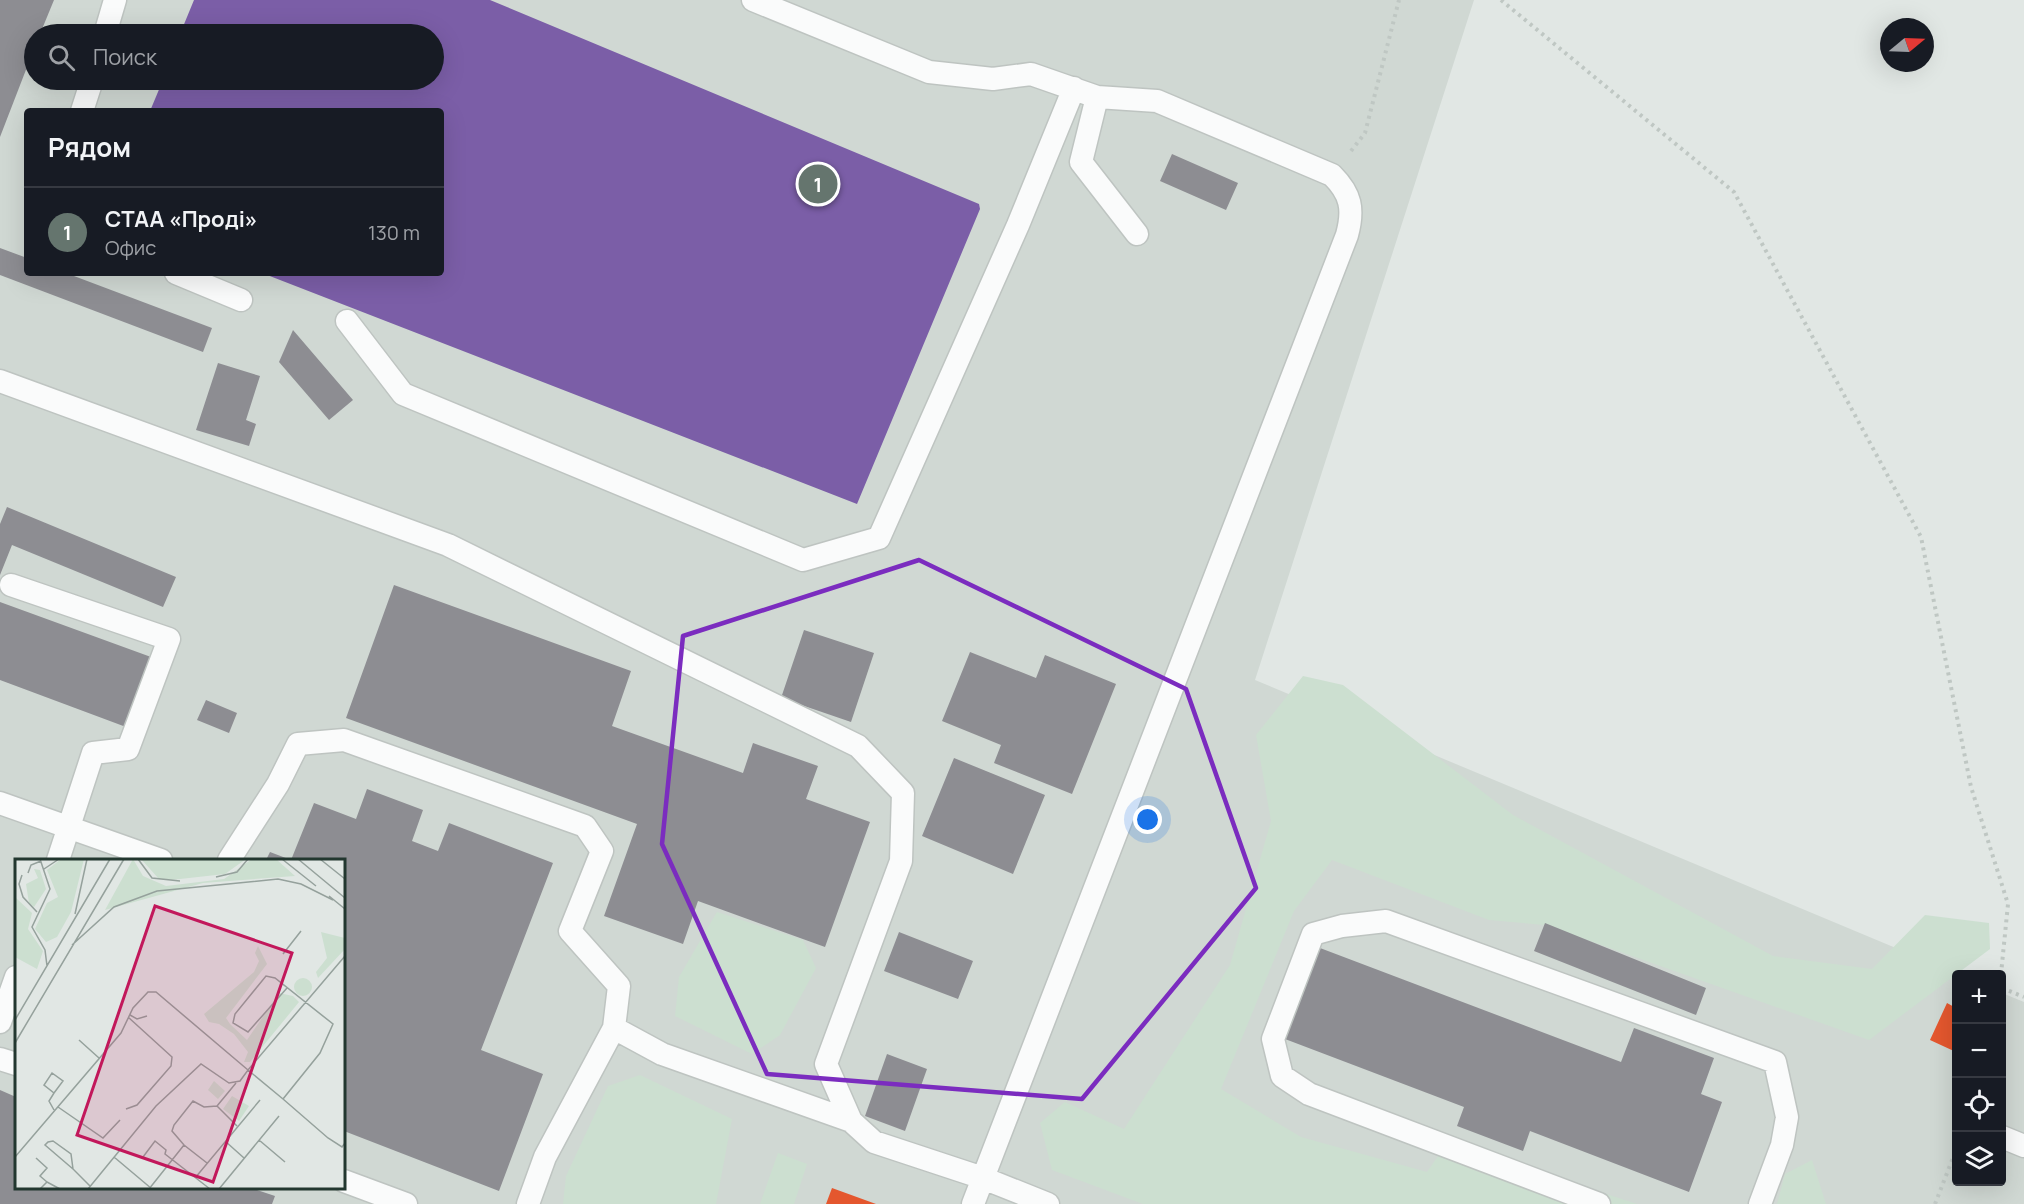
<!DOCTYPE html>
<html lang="ru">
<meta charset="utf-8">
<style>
:root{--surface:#171b24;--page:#242831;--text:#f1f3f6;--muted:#9ea1a6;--line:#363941;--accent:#65756e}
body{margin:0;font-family:Manrope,sans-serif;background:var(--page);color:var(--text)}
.controls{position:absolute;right:18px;bottom:18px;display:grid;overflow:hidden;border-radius:6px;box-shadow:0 6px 24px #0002}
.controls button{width:54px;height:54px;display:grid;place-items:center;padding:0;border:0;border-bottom:2px solid var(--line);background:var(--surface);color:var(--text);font:30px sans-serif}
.compass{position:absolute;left:1880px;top:18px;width:54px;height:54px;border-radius:50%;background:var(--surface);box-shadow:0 6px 24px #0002;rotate:71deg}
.you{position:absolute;left:1148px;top:820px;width:21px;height:21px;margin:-15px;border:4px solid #fff;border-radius:50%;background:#1a73e8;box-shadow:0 0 0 9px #1a73e833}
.badge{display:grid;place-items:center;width:39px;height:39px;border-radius:50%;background:var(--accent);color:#fff;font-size:20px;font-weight:700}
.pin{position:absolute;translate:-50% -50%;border:3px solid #fff;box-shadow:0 2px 6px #0006}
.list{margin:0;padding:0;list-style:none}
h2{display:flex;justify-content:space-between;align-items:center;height:78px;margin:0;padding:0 24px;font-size:26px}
h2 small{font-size:20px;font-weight:400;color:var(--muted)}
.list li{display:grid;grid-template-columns:39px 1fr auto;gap:18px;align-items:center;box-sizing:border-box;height:90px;padding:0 24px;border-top:2px solid var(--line)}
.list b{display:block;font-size:22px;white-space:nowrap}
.list p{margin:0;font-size:20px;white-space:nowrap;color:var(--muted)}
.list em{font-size:20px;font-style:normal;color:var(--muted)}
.icon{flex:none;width:33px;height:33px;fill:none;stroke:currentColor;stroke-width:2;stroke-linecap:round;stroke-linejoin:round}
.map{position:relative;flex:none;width:2024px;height:1204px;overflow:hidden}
.search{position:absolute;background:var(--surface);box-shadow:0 6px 24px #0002;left:24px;top:24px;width:420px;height:66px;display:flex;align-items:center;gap:15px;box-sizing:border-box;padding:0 21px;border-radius:33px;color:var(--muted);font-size:22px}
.panel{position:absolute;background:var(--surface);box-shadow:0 6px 24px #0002;left:24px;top:108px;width:420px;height:168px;border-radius:6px}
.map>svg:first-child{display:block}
.built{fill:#d0d8d3;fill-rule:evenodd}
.green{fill:#ccdfd0}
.shops{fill:#e4572e}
.offices{fill:#7b5ea7}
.industry{fill:#8d8d92}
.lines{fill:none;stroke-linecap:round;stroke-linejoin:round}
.service-casing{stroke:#bec4c1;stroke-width:25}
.path{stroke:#bfc7c3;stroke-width:4;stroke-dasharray:3 4.5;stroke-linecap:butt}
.service{stroke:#fafbfb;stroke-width:22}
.marked{fill:none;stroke:#7b2cbf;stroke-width:4.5;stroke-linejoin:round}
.inset-road{fill:none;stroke:#95a19c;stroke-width:1.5}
.view{fill:#c2185b;fill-opacity:0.15;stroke:#c2185b;stroke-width:3}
.inset-edge{fill:none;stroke:#22372f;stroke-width:3}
</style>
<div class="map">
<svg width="2024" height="1204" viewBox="0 0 2024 1204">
<rect width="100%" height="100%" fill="#e1e7e4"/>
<path class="built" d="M0 0H1474L1255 680 1958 974 1956 1182H2002V993L2024 1002V1204H0ZM34 34H434V80H34ZM27 111H441V273H27ZM16 860H344V1188H16Z"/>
<path class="green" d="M1303 676 1343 685 1513 815 1773 956 1872 969 1925 915 1989 923 1990 949 1869 1040 1545 925 1489 920 1332 860 1294 911 1221 1089 1301 1137 1427 1172 1452 1136 1499 1177 1579 1185 1637 1204H1143L1052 1170 1040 1123 1065 1102 1124 1129 1230 965 1271 821 1256 735Z
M717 912 803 940 816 968 780 1035 752 1054 675 1016 679 977Z
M640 1075 732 1119 716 1204H563L566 1176 608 1086Z
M778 1153 807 1164 794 1204H760Z
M1812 1160 1826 1204H1777L1785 1174Z"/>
<path class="shops" d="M1947 1003 1956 1008V1052L1930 1040Z
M832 1188 876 1204H826Z"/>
<path class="offices" d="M194 0H490L979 204 980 209 857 504 262 273H441V111H150L163 80H434V34H180Z"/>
<path class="industry" d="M0 0H54L40 34H34V49L0 137Z
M1172 154 1238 183 1226 210 1160 181Z
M0 248 27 258V273H66L212 328 203 352 0 275Z
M293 330 353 400 329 420 279 362Z
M218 363 260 376 246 420 256 424 249 446 196 430Z
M7 507 176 577 163 607 12 545 0 575V524Z
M394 585 631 671 612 726 743 773 753 743 818 766 806 799 870 822 825 947 698 901 683 944 604 916 637 824 346 718Z
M0 602 151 657 126 727 0 680Z
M804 630 874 653 851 722 781 698Z
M970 652 1036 678 1045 655 1116 684 1072 794 994 763 1001 745 942 721Z
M206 700 237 713 229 733 197 720Z
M954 758 1045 795 1013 874 922 836Z
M367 789 423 810 412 841 438 851 449 823 553 863 481 1050 543 1074 499 1191 344 1131V860H291L314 803 356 819Z
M270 852 291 860H266Z
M1545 923 1706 988 1696 1015 1534 951Z
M899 932 973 961 958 999 884 971Z
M1320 948 1621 1062 1634 1028 1714 1058 1701 1094 1722 1102 1689 1192 1530 1131 1523 1151 1457 1126 1464 1107 1285 1039Z
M887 1054 927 1069 905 1131 865 1116Z
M0 1090 16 1097V1188H251L275 1196 272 1204H0Z"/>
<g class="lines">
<defs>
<path id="service" d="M753 0 929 72 993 79 1031 74 1097 97 1157 101 1332 175C1351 194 1354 209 1347 235L983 1178 1048 1204
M105 34 115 0
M1097 97 1081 162 1137 234
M82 111 92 80
M176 273 241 300
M347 321 403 394 803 560 879 538 1018 225 1074 88
M0 381 448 545 858 746 903 793 901 861 826 1064 851 1121 874 1142 983 1178 973 1204
M11 585 169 639 128 749 93 753 58 860
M0 803 161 860
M229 860 278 784 298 744 344 740 585 826 602 851 570 931 619 986 614 1028 662 1054 851 1121
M0 1022 16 977
M0 1059 16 1064
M2002 1137 2024 1146
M344 1181 406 1204
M528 1204 545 1157 614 1028
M1599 1204 1309 1094 1282 1076 1273 1039 1313 934 1342 926 1386 921 1775 1062 1787 1117 1782 1145 1760 1204"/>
</defs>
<use href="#service" class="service-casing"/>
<path class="path" d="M1501 0 1734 192 1921 537 1971 787 2008 904 2001 974
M1351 151 1365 133 1399 0
M2002 988 2024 997
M1935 1204 1956 1150"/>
<use href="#service" class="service"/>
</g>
<path class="marked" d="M919 560 1186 689 1256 888 1082 1099 767 1074 662 844 683 636Z"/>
<g transform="translate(15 859)">
<rect width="330" height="330" fill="#e1e7e4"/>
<path d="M46 0H69L56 53 42 78 31 83 20 70 32 44 43 38 32 11ZM118 0 128 17 151 27 209 20 237 0H261L280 17 188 24 90 51ZM126 0H231L210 15 156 21 144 20ZM19 10 25 11 31 30 19 48 14 44 11 25 23 19ZM0 38 17 54 13 70 28 92 22 110 0 98ZM306 73 330 79V90L303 119 301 113 312 99ZM243 87 252 105 211 159 215 165 232 181 264 134 278 137 284 143 235 203H229L233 193 219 175 204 165 194 163 189 155 239 113 244 102 240 94ZM279 128a9 9 0 1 1 18 0a9 9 0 1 1-18 0ZM199 222 210 232 203 240 193 231ZM217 237 234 247 224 262 208 250Z" fill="#ccdfd0"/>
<path class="inset-road" d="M25 0 35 30 17 68 30 91 32 107M123 0 137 19 165 22M267 0 301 27M283 0 330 39M305 0 330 20M29 10 44 0M13 14 16 6 26 2M7 16 4 25 8 38 22 53M201 18 222 13 233 0M314 37 330 50M60 55 72 0M57 86 99 48 142 32 263 20 286 25 318 41M268 95 286 72M272 129 233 173 218 164 220 155 251 117 260 119 318 165 305 194 268 240 313 279 327 288 330 284M115 156 122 160 132 157M0 161 95 0M64 181 84 199M0 184 109 0M202 247 222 267M43 248 88 279 105 261M111 250 122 246 156 207 157 198 113 158M39 251 34 242 39 234 48 222 37 214 29 226 39 234M244 281 270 303M210 282 229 299M0 298 106 174 118 149 133 133H141L233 211 330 97M99 298 137 330M128 298 140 282 151 291 150 295 195 330M21 299 32 309 25 317 32 323M192 304 169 286 157 272 159 266 178 242 189 248 202 247 221 224M58 310 30 286 33 283 38 282 56 295 58 310 75 327M180 319 245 241M25 330 32 323 45 330M73 330 141 247 186 205 214 224 225 222 233 211 268 240M134 330 169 286M204 330 264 257"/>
<path class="view" d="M140 47 277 94 198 323 62 276Z"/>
<rect width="330" height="330" class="inset-edge"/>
</g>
</svg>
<div class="controls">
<button>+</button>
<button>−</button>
<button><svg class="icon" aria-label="locate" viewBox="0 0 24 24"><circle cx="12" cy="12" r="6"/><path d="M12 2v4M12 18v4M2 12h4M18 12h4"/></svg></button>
<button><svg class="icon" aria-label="layers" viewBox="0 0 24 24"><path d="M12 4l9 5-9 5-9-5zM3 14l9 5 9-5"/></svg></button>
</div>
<svg class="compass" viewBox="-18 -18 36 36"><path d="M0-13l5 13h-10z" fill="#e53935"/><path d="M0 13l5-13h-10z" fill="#9ea1a6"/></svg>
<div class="you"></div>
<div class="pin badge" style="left:818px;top:184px">1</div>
<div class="search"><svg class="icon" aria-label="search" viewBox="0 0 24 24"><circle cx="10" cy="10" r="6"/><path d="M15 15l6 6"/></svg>Поиск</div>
<section class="panel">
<h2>Рядом<small></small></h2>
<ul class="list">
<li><span class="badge">1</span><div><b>СТАА «Проді»</b><p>Офис</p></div><em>130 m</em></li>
</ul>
</section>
</div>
